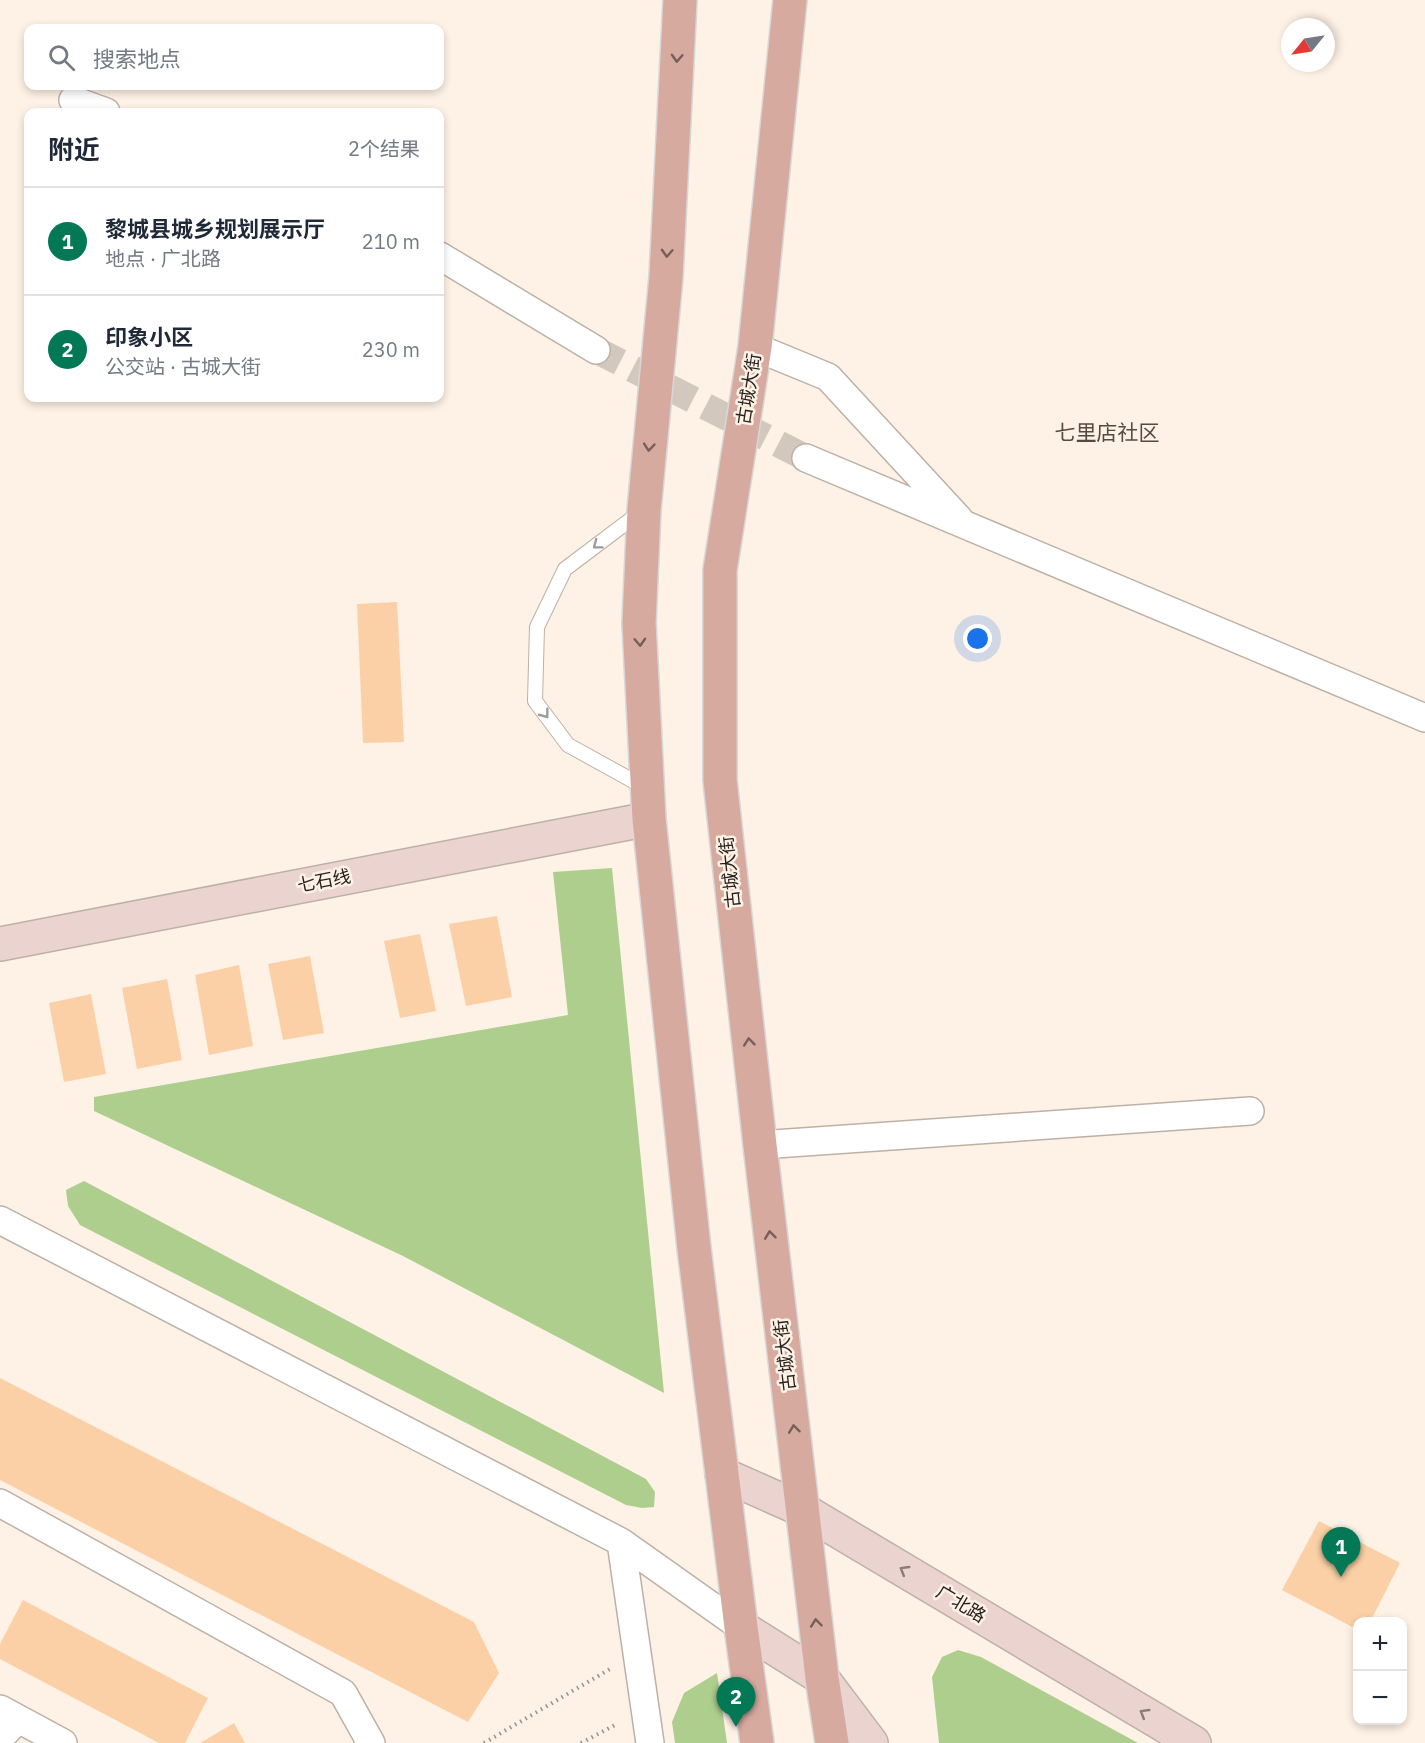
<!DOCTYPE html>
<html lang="zh">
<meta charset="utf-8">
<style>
:root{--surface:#fff;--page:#f2f2f3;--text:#1f2937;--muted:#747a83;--line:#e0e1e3;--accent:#037854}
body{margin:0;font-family:"IBM Plex Sans","Noto Sans SC",sans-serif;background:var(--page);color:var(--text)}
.controls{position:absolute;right:18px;bottom:18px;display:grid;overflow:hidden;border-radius:12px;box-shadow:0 3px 9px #0003}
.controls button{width:54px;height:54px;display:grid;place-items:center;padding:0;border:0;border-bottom:2px solid var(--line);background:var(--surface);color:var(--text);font:30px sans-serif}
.compass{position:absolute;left:1281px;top:18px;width:54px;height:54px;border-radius:50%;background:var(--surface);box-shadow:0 3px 9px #0003;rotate:240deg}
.you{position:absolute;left:978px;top:639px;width:21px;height:21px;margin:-15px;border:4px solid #fff;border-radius:50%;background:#1a73e8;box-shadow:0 0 0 9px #1a73e833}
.badge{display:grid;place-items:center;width:39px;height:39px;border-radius:50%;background:var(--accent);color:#fff;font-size:20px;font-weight:700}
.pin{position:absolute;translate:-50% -50px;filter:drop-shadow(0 2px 3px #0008)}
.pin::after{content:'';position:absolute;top:32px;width:21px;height:18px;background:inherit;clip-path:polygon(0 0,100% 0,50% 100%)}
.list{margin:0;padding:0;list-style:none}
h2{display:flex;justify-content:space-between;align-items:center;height:78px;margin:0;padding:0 24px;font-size:26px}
h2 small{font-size:20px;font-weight:400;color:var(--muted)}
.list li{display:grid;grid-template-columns:39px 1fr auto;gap:18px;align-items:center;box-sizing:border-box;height:108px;padding:0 24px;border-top:2px solid var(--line)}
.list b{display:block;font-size:22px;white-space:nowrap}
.list p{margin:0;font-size:20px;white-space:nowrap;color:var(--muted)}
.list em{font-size:20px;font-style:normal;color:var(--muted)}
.icon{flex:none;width:33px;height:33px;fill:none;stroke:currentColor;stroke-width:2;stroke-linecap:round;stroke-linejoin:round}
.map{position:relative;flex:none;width:1425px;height:1743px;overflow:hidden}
.search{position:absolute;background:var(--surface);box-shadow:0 3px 9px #0003;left:24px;top:24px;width:420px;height:66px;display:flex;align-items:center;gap:15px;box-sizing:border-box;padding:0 21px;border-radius:12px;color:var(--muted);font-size:22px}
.panel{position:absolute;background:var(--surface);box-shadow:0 3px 9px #0003;left:24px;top:108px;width:420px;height:294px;border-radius:12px}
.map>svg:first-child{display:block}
.green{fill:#adce8d}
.building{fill:#fbd0a6}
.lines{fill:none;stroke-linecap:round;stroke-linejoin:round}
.street-tunnel{stroke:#d3c8bd;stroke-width:27;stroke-dasharray:27 14;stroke-linecap:butt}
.lane-casing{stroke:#bdb1a6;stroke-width:16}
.street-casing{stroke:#bdb1a6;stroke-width:30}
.secondary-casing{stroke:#bdb1a6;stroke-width:36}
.primary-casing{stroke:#d8d7d6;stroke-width:36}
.path{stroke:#999088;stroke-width:4;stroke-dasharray:1.5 4.5;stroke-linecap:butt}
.lane{stroke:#fff;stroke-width:14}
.street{stroke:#fff;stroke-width:27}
.secondary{stroke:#ebd4cf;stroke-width:33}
.primary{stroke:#d7aaa0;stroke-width:33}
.oneway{stroke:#765f58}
.oneway2{stroke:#9e9c9a}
.oneway3{stroke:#897b76}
.labels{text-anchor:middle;stroke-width:5;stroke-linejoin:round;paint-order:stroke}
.street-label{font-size:18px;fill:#27221e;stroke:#fef1e5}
.quarter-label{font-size:21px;fill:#554b41;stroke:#fef1e5}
</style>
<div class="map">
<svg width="1425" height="1743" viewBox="0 0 1425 1743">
<rect width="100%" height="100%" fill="#fef1e5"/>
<path class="green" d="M612 868 664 1393 403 1256 94 1111V1097L568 1015 553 872Z
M84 1181 646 1479 655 1492 654 1507 642 1508 626 1505 80 1225 68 1206 66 1190Z
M958 1650 981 1657 1138 1743H939L932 1677 942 1657Z
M717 1673 727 1743H675L672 1722 684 1693Z"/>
<path class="building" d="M397 602 404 742 363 743 357 604Z
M497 916 512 997 466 1006 449 924Z
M420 934 436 1011 400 1018 384 941Z
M310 956 324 1033 283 1040 268 964Z
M239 965 253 1046 209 1055 195 975Z
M167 979 182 1060 137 1069 122 988Z
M91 994 106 1074 64 1082 49 1003Z
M0 1378 474 1622 499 1673 468 1722 0 1480Z
M1319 1521 1400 1563 1370 1622H1358V1630L1282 1590Z
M23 1600 208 1698 185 1743H159L0 1659V1644Z
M234 1723 245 1743H200Z"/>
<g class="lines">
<path class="street-tunnel" d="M596 350 806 458"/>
<defs>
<path id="lane" d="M642 511 565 569 537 627 535 701 568 745 646 788"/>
<path id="street" d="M73 100 106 112
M440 256 596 350
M755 347 828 377 959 519
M806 458 1425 718
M760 1145 1250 1111
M0 1220 621 1542 741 1627
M0 1503 343 1693 371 1743
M621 1542 650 1743
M0 1709 63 1743
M0 1738 18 1719"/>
<path id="secondary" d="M0 944 649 819
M722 1474 803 1510 1194 1743
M741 1627 822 1678 871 1743"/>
<path id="primary" d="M680 0 666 277 644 510 639 623 649 819 694 1248 741 1627 757 1743
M790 0 755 347 720 570V780L760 1145 822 1678 832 1743"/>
</defs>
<use href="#lane" class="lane-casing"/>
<use href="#street" class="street-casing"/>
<use href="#secondary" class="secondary-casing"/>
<use href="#primary" class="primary-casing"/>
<path class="path" d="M484 1743 610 1669
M581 1743 617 1724"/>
<use href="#lane" class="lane"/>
<use href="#street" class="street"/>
<use href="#secondary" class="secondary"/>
<use href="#primary" class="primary"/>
</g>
<defs><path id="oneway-chevron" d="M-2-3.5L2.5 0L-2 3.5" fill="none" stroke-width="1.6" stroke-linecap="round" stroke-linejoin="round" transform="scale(1.5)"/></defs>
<g class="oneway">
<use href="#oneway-chevron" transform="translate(677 58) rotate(93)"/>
<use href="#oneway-chevron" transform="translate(667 253) rotate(93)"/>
<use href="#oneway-chevron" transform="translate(649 447) rotate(95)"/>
<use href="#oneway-chevron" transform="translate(640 642) rotate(87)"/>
<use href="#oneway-chevron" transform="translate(749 1042) rotate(-96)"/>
<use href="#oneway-chevron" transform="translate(770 1235) rotate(-97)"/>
<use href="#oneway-chevron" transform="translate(794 1429) rotate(-97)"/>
<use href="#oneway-chevron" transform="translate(816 1623) rotate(-96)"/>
</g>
<g class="oneway2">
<use href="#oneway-chevron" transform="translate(597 545) rotate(143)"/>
<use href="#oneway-chevron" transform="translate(545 714) rotate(53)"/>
</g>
<g class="oneway3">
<use href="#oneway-chevron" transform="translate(904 1570) rotate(-149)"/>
<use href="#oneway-chevron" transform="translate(1144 1713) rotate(-149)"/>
</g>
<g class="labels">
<g class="street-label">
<text transform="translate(749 389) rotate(-81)" y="6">古城大街</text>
<text transform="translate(730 872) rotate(-96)" y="6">古城大街</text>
<text transform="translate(324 881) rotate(-11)" y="6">七石线</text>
<text transform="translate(785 1355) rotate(-97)" y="6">古城大街</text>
<text transform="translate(961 1604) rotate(31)" y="6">广北路</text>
</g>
<g class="quarter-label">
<text x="1107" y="440">七里店社区</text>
</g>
</g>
</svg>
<div class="controls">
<button>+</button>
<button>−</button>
</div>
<svg class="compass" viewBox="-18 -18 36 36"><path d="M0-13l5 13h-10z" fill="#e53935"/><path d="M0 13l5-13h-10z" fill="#747a83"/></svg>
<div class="you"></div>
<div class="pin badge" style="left:1341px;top:1577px">1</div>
<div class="pin badge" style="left:736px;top:1727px">2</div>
<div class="search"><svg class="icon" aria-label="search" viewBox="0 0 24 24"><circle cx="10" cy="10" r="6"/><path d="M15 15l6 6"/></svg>搜索地点</div>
<section class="panel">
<h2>附近<small>2个结果</small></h2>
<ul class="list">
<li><span class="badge">1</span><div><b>黎城县城乡规划展示厅</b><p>地点 · 广北路</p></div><em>210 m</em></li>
<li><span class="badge">2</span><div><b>印象小区</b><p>公交站 · 古城大街</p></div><em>230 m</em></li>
</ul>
</section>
</div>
